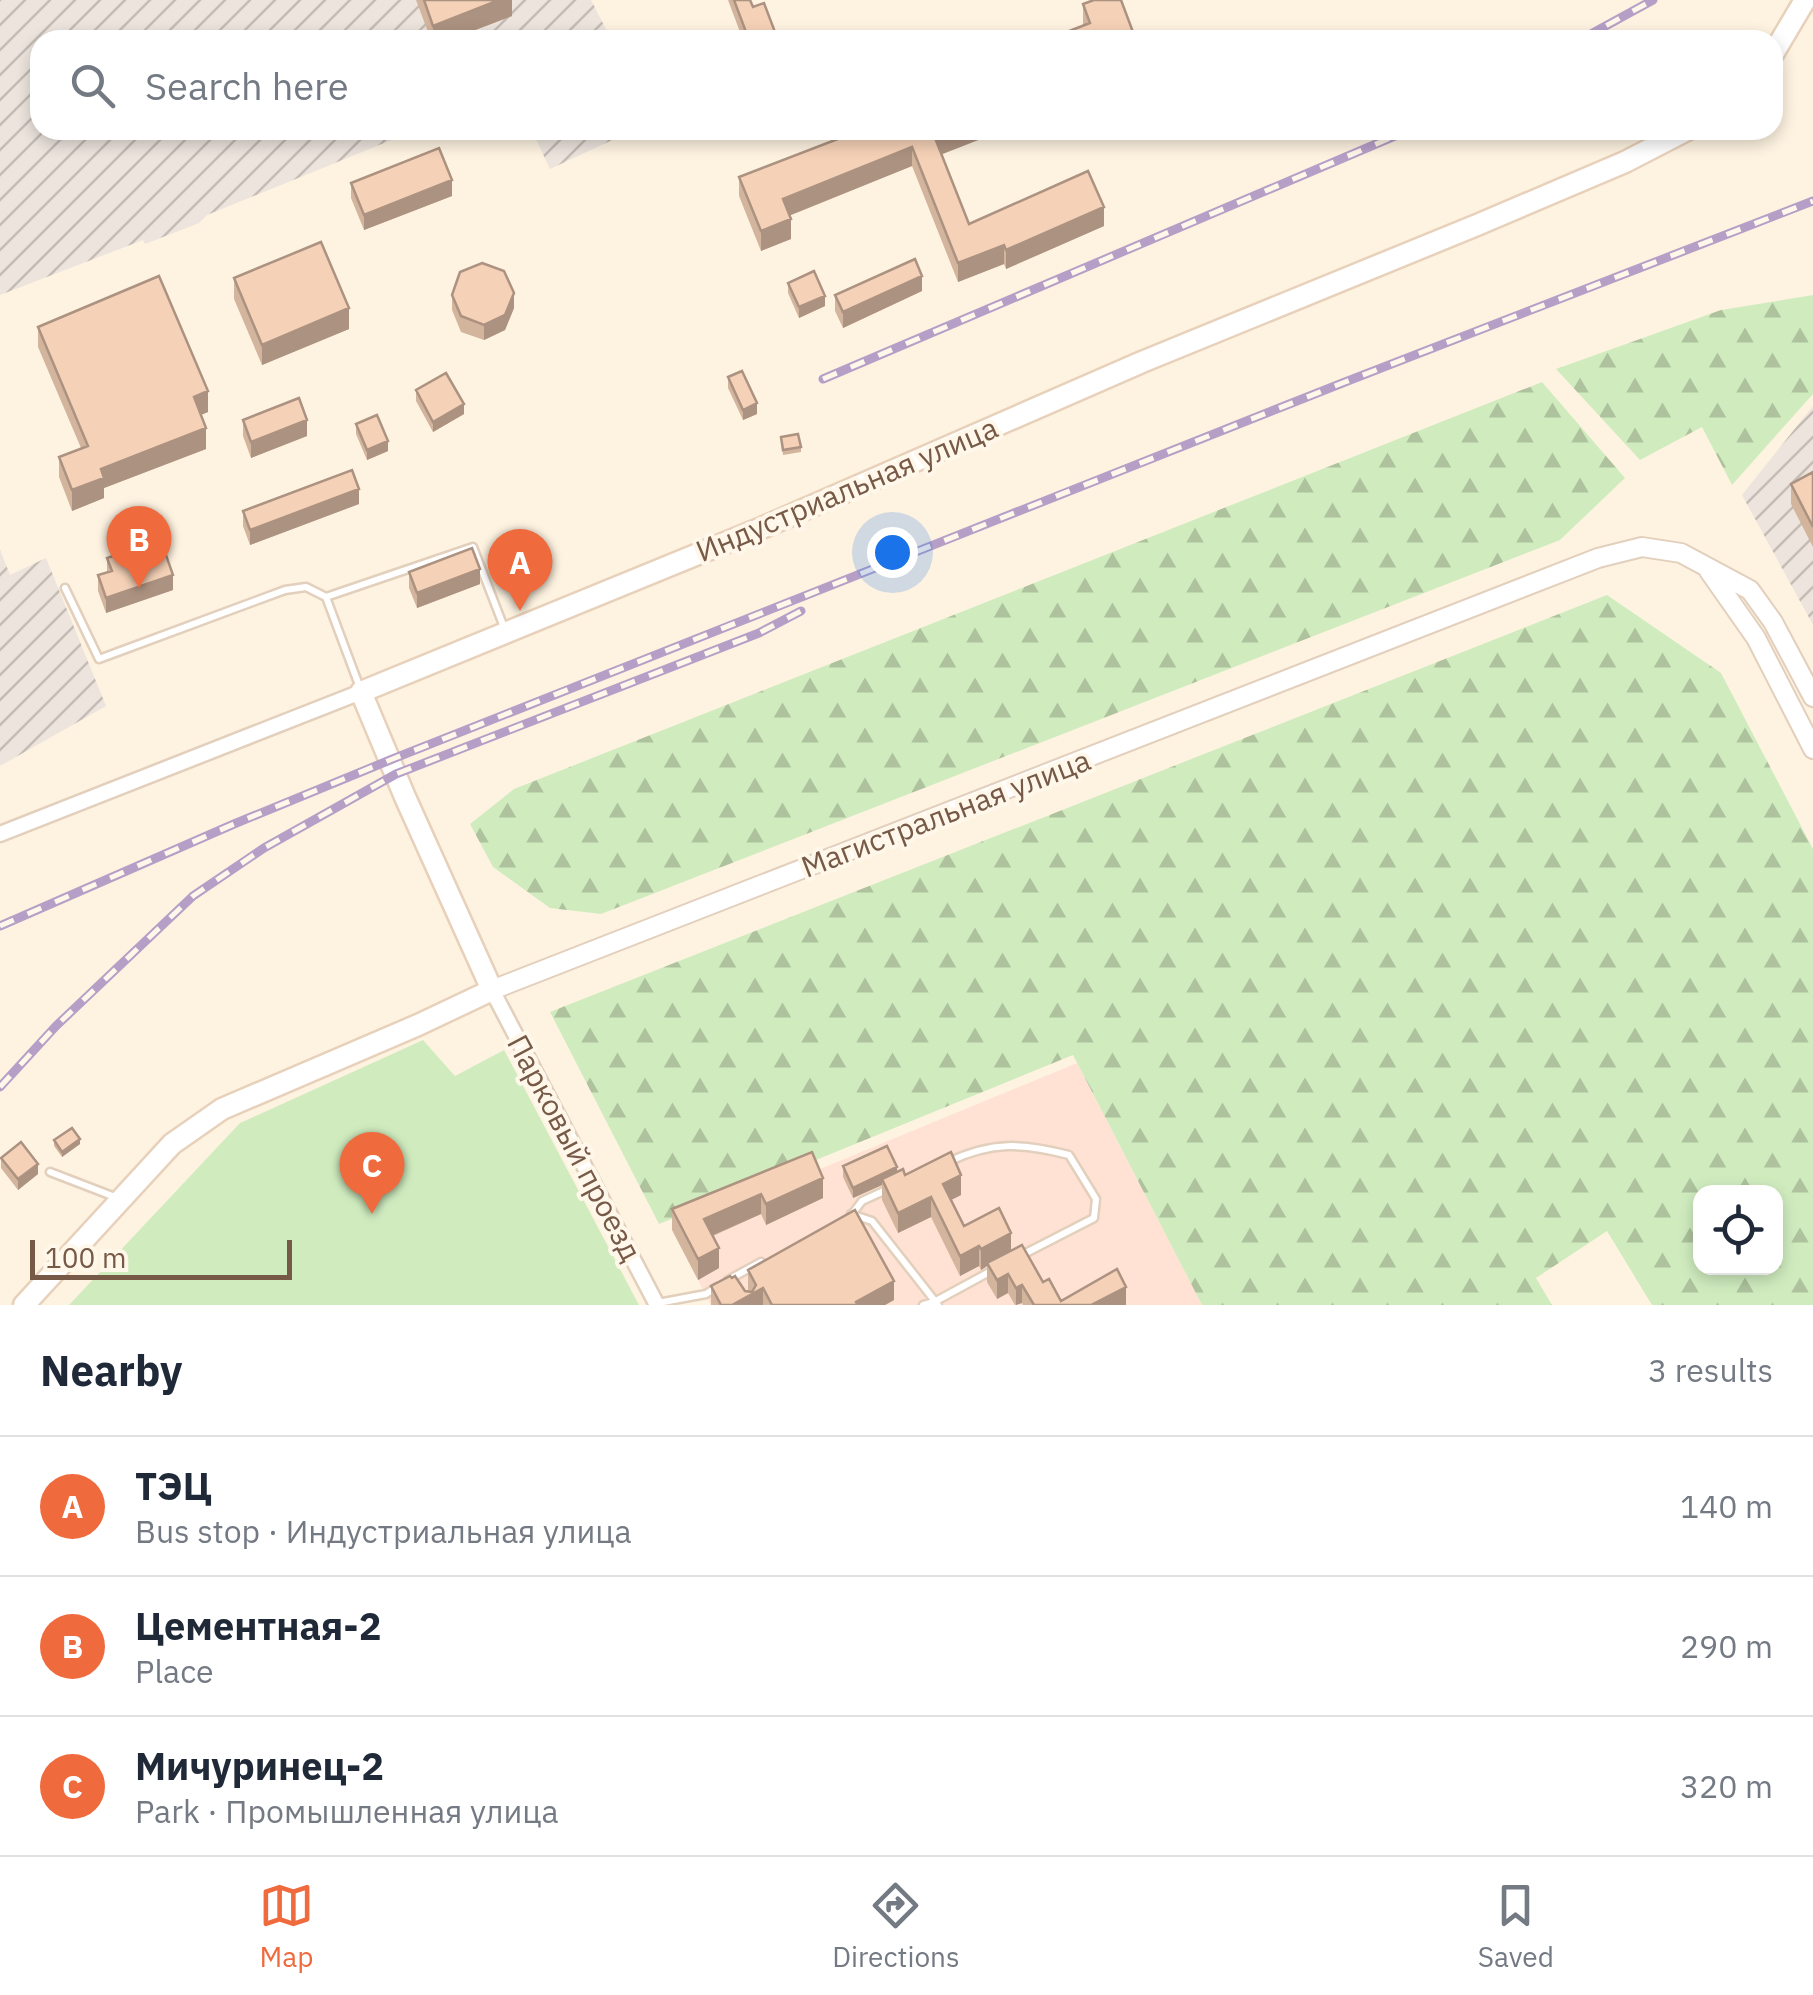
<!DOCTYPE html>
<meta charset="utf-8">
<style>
:root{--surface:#fff;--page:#f2f2f3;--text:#1f2937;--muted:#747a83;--line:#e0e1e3;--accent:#ef6b3e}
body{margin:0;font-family:"IBM Plex Sans",sans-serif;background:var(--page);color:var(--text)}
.controls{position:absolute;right:30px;bottom:30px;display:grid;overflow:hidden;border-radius:20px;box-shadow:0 5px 15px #0003}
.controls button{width:90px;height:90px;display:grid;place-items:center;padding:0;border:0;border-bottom:2px solid var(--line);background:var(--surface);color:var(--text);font:50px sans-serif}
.scale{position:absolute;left:30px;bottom:25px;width:262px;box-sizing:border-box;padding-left:10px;border:5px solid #765946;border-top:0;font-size:28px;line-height:35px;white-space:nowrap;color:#765946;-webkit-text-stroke:8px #fff7e9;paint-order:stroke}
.you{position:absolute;left:892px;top:552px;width:35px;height:35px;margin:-25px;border:8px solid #fff;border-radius:50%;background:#1a73e8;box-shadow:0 0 0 15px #1a73e833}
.badge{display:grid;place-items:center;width:65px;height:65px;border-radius:50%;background:var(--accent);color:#fff;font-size:32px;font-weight:700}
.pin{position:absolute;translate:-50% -82px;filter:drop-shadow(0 2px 5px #0008)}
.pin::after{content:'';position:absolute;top:52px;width:35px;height:30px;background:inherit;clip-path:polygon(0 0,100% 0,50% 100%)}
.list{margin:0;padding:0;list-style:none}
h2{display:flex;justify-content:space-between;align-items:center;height:130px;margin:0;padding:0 40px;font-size:42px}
h2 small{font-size:32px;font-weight:400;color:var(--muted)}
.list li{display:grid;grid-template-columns:65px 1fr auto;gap:30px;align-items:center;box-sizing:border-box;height:140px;padding:0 40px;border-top:2px solid var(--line)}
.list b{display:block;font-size:38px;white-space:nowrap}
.list p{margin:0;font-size:32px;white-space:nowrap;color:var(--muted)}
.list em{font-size:32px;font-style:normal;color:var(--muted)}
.icon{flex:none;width:55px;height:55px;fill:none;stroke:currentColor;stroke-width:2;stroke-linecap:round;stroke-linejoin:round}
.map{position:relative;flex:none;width:1813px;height:1305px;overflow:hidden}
.search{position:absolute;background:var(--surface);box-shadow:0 5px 15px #0003;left:30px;right:30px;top:30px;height:110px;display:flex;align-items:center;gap:25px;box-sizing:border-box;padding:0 35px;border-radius:30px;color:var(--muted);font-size:38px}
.sheet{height:550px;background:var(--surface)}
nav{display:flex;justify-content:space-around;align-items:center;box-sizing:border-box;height:140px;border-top:2px solid var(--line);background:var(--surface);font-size:28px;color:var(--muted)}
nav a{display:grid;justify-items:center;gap:5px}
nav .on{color:var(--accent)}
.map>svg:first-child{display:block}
.commercial{fill:#ffe2d4}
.industrial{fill:url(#industrial-furrows)}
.forest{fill:url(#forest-firs);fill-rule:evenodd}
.garden{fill:#d0ecbf}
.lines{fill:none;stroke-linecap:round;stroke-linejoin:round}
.service-casing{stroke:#e2cfbc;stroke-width:11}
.minor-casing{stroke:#e2cfbc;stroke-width:19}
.tertiary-casing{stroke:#e2cfbc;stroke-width:22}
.secondary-casing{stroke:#e8d1ba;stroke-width:25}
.service{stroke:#fff;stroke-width:6}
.minor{stroke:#fff;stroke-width:14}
.tertiary{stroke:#fff;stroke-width:18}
.secondary{stroke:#fff;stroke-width:20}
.rail-casing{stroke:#b69fc7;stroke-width:9}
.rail{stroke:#fff7e9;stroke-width:5;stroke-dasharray:15;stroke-linecap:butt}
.wall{fill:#d3b49d}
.shaded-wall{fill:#ac9280}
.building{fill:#f5d1b7;stroke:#ac9280;stroke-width:2.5}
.labels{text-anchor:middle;stroke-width:8;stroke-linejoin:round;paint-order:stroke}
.street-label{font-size:30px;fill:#765946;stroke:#fff7e9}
</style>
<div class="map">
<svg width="1813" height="1305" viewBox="0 0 1813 1305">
<defs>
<pattern id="industrial-furrows" width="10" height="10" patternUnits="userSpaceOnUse" patternTransform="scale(2.5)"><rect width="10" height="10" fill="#ece4dd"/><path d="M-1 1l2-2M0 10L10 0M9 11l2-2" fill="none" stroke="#c4bcb5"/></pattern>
<pattern id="forest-firs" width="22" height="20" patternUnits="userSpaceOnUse" patternTransform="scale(2.5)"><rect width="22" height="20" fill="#d0ecbf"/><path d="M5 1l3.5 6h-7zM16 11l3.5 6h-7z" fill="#adc29d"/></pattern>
</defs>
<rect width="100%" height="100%" fill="#fef3e1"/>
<path class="commercial" d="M1077 1063 1202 1305H711L672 1230Z"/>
<path class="industrial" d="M0 0H591L610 37H612L614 40H40V130H416L207 215 199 223 145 244 143 240 0 295Z
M545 130H618L621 136 550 169 534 135Z
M1813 406V625L1742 495Z
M0 550 10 575 46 558 106 706 0 766Z"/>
<path class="forest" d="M1813 295V394L1732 485 1702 427 1640 460 1556 369 1721 310Z
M1542 382 1625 478 1560 540 601 914 550 908 493 867 470 824 514 789Z
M1607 595 1721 673 1813 849V1305H1652L1607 1231 1536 1278 1552 1305H1202L1073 1055 659 1224 550 1012ZM1700 1192H1776V1268H1700Z"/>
<path class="garden" d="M423 1040 455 1076 504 1050 639 1305H69L240 1123Z"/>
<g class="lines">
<defs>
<path id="service" d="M65 588 99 659 285 590 306 587 326 597 360 688
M326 597 473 547 505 630
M948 1162C992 1141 1023 1143 1069 1155L1096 1199 1094 1218 1022 1255
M50 1172 115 1197
M853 1213 862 1201 886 1190
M851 1214 872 1221 938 1305
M728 1280 761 1262
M658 1303 706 1294 717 1287
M923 1305 936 1301 993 1270"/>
<path id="minor" d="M0 834 361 692
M492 990 657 1305"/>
<path id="tertiary" d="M1709 571 1756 638 1813 749
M492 990 1598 558 1642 547 1681 553 1750 590 1773 622 1813 697"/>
<path id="secondary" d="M1773 54 1805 0
M24 1305 172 1144 222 1109 418 1025 492 990 405 797 361 692 764 527 1142 362 1477 225 1625 162 1687 130"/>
</defs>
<use href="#service" class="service-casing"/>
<use href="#minor" class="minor-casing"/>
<use href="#tertiary" class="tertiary-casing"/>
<use href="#secondary" class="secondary-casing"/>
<use href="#service" class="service"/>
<use href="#minor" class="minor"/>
<use href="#tertiary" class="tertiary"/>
<use href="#secondary" class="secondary"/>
<defs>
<path id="rail" d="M1580 40 1653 0
M823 379 1409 130
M0 926 234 824 390 760 1345 382 1813 201
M0 1087 56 1026 193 896 264 848 396 774 759 633 801 611"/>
</defs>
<use href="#rail" class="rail-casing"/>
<use href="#rail" class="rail"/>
</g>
<path class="wall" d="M416 0H512V16L449 40H431Z
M728 0H750L753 7 778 40H743Z
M1083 4 1136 40 1083 25Z
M861 130 941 155 969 224 1104 226 1006 269 1004 264 958 282 912 166 789 216 791 239 761 251 739 196V177Z
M351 183 452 196 364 230 351 198Z
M234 278 349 329 262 365 234 299Z
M788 283 825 306 799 318 788 293Z
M922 291 843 328 835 311V295Z
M452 295 514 308 505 330 484 340 461 332 452 310Z
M38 327 208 412 200 415 206 449 104 488V498L72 511 59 477V457L81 448 38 347Z
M728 377 757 414 743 420 728 388Z
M416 390 464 414 433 432 416 401Z
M243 420 307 436 251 458 243 436Z
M356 424 388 451 367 460 356 434Z
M781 437 801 447V452L783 455Z
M1813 472V547L1791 504V484Z
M359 504 250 545 243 526V511Z
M107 558 173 590 106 613 98 591V575L107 573Z
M409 572 480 584 417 608 409 588Z
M54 1140 80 1144 62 1157 54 1146Z
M812 1152 823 1198 766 1225 761 1214 713 1236 719 1268 698 1280 672 1230V1209Z
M1 1158 38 1174 18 1190 1 1168Z
M843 1166 897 1172 961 1195 951 1200 964 1226 1011 1250 1061 1301 1126 1305H1023L1022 1303 1015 1305 1008 1293 997 1299 987 1282V1266L981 1270 979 1266 960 1276 931 1217 898 1233 882 1200V1185L853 1198 843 1177Z
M748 1270 894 1300 885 1305H711V1286L749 1292 748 1289Z"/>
<path class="shaded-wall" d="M499 0H512V16L449 40H433V26Z
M955 130H1004L935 157V138Z
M912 147V166L783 218V199Z
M452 180V196L364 230V215Z
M1104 207V226L1006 269V250Z
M791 219V239L761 251V231Z
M1004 245V264L958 282V263Z
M922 276V291L843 328V312Z
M514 293V308L505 330 484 340V325Z
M825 296V306L799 318V307Z
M349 308V329L262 365V345Z
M208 391V412L194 418V397Z
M757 403V414L743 420V410Z
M464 404V414L433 432V422Z
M307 420V436L251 458V442Z
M206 428V449L104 488V498L72 511V490L101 469Z
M388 441V451L367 460V450Z
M359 489V504L250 545V530Z
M480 569V584L417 608V593Z
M173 575V590L106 613V598Z
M80 1139V1144L62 1157V1152Z
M38 1164V1174L18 1190V1179Z
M897 1167V1177L882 1179V1185L853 1198V1188Z
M961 1175V1195L943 1204V1184Z
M823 1178V1198L766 1225V1204Z
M761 1194V1214L704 1239V1219Z
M931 1197V1217L898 1233V1213Z
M1011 1233V1254L987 1263V1266L981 1270V1249Z
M979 1246V1266L960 1276V1256Z
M719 1248V1268L698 1280V1259Z
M1008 1274V1293L997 1299V1280Z
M894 1281V1300L885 1305H856V1302Z
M1022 1285V1303L1016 1305V1288Z
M1126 1287V1305H1091Z
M763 1288V1305H732Z"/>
<path class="building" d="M424 0H499L433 26Z
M734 0H750L753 7 764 3 778 40H749Z
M1094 0H1121L1136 40H1046L1090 23 1083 4Z
M861 130H955L935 138 969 224 1088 171 1104 207 1006 250 1004 245 958 263 912 147 783 199 791 219 761 231 739 177Z
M439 148 452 180 364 215 351 183Z
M321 242 349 308 262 345 234 278Z
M915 259 922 276 843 312 835 295Z
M482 263 504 271 514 293 505 315 484 325 461 316 452 295 460 272Z
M814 271 825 296 799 307 788 283Z
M159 276 208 391 194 397 206 428 101 469 104 478 72 490 59 457 88 446 38 327Z
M742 371 757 403 743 410 728 377Z
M446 373 464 404 433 422 416 390Z
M299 398 307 420 251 442 243 420Z
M377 415 388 441 367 450 356 424Z
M798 434 801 447 783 450 781 437Z
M352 470 359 489 250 530 243 511Z
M1813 472V527L1791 484Z
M142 546 147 561 166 555 173 575 106 598 98 575 112 571 107 558Z
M472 548 480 569 417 593 409 572Z
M72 1128 80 1139 62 1152 54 1140Z
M21 1142 38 1164 18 1179 1 1158Z
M887 1146 897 1167 853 1188 843 1166Z
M812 1152 823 1178 766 1204 761 1194 704 1219 719 1248 698 1259 672 1209Z
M951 1152 961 1175 943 1184 964 1226 999 1208 1011 1233 981 1249 979 1246 960 1256 931 1197 898 1213 882 1179 903 1169 905 1175Z
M855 1210 894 1281 856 1302 858 1305H772L763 1288 732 1305H721L711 1286 730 1276 732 1278 735 1276 745 1291 752 1292 756 1285 748 1270Z
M1022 1245 1043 1282 1049 1279 1061 1301 1117 1269 1126 1287 1091 1305H1034L1022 1285 1016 1288 1008 1274 997 1280 987 1263Z"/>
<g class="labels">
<g class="street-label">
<text transform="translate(847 490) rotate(-23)" y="10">Индустриальная улица</text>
<text transform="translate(946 814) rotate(-21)" y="10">Магистральная улица</text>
<text transform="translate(574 1148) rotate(62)" y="10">Парковый проезд</text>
</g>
</g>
</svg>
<div class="controls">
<button><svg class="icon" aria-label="locate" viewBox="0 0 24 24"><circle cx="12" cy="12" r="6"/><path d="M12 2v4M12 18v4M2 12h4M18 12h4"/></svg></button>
</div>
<div class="scale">100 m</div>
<div class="you"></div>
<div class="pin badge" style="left:520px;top:611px">A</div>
<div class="pin badge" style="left:139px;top:588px">B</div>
<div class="pin badge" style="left:372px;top:1214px">C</div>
<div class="search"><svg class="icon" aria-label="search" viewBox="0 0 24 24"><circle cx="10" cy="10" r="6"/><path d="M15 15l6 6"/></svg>Search here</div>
</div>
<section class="sheet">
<h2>Nearby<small>3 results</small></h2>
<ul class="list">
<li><span class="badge">A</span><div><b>ТЭЦ</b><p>Bus stop · Индустриальная улица</p></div><em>140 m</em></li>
<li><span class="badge">B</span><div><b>Цементная-2</b><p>Place</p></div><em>290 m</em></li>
<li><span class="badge">C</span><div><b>Мичуринец-2</b><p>Park · Промышленная улица</p></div><em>320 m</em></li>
</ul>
</section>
<nav>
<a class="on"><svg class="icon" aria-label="map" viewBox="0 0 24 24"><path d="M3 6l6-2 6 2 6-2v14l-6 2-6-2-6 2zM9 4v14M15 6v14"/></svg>Map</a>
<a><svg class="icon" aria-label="directions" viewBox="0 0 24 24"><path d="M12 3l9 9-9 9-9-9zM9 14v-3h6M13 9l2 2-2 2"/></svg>Directions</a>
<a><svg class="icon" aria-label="saved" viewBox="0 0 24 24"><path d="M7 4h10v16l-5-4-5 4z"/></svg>Saved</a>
</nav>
